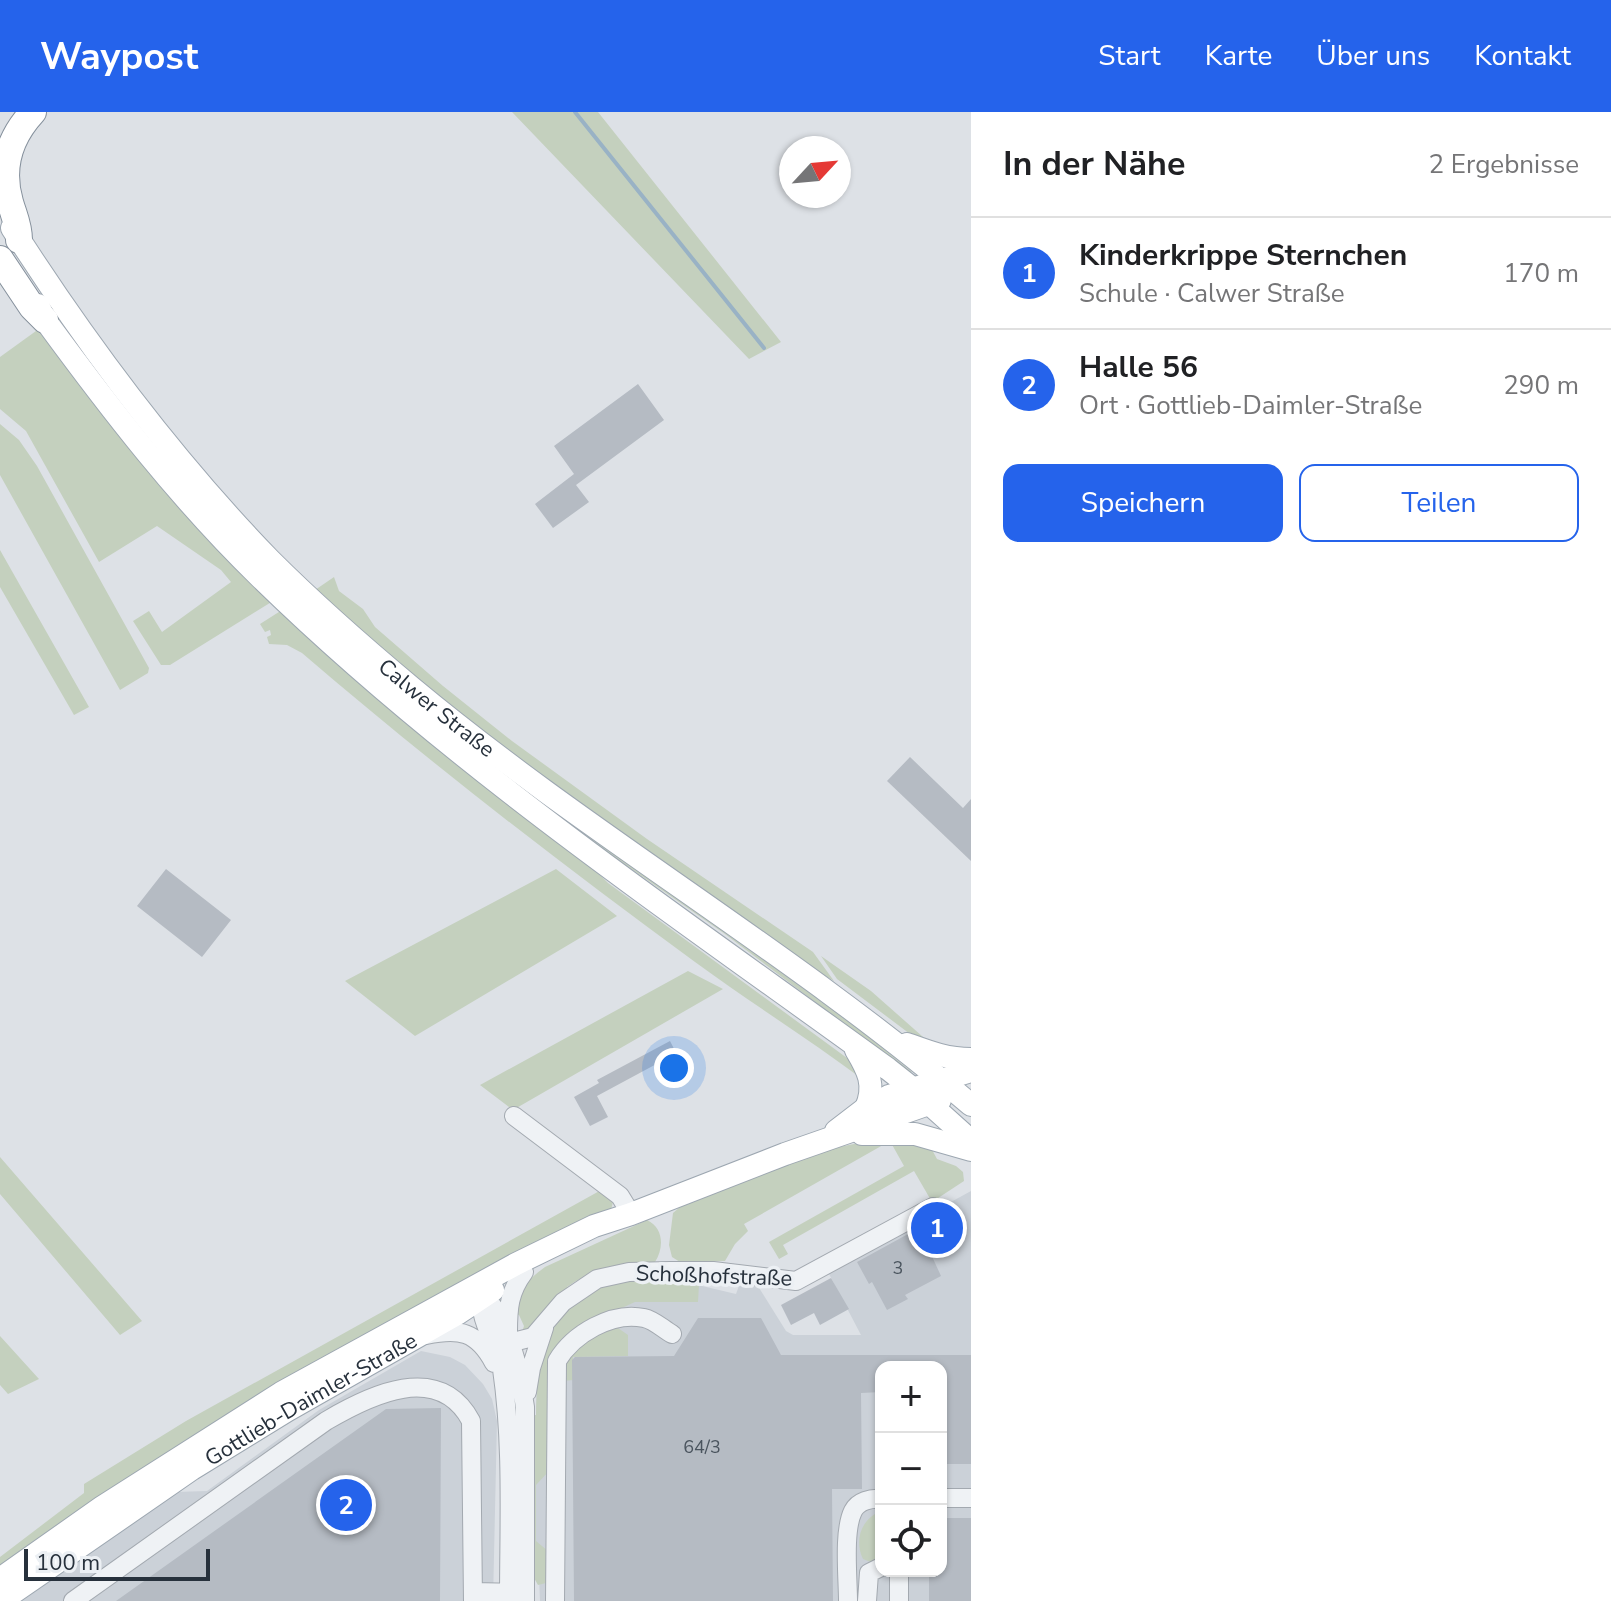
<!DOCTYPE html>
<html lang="de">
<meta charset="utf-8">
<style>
:root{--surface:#fff;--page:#f2f2f2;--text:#202124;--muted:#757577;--line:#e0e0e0;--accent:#2563eb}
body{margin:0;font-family:"Nunito Sans",sans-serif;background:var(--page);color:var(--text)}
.controls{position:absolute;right:24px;bottom:24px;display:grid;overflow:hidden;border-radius:16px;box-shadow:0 2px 6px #0004}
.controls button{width:72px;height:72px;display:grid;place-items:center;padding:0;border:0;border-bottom:2px solid var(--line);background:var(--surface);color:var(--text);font:40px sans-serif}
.compass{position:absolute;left:779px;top:24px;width:72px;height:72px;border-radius:50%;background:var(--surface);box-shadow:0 2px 6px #0004;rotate:64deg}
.scale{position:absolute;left:24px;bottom:20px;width:186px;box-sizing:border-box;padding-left:8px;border:4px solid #27313c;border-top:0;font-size:22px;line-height:28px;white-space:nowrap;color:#27313c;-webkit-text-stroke:6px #ecf0f4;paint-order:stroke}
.you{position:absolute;left:674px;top:956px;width:28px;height:28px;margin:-20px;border:6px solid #fff;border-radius:50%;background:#1a73e8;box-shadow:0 0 0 12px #1a73e833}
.badge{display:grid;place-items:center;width:52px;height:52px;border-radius:50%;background:var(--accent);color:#fff;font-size:26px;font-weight:700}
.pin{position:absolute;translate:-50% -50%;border:4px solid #fff;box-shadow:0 2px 8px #0006}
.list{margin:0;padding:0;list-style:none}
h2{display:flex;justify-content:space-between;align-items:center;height:104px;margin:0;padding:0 32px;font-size:34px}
h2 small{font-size:26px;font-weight:400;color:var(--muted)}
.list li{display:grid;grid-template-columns:52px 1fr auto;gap:24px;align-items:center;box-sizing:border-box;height:112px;padding:0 32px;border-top:2px solid var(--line)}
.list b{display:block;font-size:30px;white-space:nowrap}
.list p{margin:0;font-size:26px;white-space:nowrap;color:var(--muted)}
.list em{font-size:26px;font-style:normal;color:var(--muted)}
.actions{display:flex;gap:16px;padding:24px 32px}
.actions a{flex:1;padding:18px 0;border:2px solid var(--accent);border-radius:16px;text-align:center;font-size:28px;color:var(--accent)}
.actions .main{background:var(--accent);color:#fff}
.icon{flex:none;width:44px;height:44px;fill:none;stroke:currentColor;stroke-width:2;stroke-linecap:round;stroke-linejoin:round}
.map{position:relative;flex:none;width:971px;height:1489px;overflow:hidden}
header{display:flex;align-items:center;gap:48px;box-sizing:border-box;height:112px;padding:0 40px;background:var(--accent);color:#fff}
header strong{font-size:38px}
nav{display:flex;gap:44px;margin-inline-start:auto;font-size:28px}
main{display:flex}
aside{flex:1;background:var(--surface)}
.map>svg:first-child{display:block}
.built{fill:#cbd1d8;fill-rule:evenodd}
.green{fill:#c4d0be}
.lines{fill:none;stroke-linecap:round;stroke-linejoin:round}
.stream{stroke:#99b2c5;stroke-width:4}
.building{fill:#b5bbc3}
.minor-casing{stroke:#a3a9b0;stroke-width:20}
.major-casing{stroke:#9da7b1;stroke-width:24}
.highway-casing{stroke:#85909c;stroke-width:28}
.minor{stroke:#eff2f5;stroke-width:18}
.major{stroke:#fff;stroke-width:22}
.highway{stroke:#fff;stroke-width:26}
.labels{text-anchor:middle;stroke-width:7;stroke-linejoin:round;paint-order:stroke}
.number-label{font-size:18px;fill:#4a545e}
.street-label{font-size:22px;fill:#27313c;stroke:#ecf0f4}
</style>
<header>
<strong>Waypost</strong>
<nav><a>Start</a><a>Karte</a><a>Über uns</a><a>Kontakt</a></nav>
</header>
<main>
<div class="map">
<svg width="971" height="1489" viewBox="0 0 971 1489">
<rect width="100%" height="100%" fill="#dde1e6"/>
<path class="built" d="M971 1079V1489H540L539 1464 534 1448 533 1304 536 1303 537 1267 545 1228 668 1166 736 1182 741 1168 756 1171 786 1219 793 1223H861L827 1158ZM881 1255H941V1459H881Z
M421 1239 450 1245 465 1253 483 1272 492 1287 497 1309 493 1489H22L175 1380 207 1379 319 1298Z"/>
<path class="green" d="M512 0H598L781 230 749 247Z
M0 152 273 489 170 553H161L133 509 149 499 162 520 231 470 221 458 157 414 99 450 26 319 0 297V245L36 219 0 172Z
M0 312 19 328 37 354 149 556 148 561 120 578 0 363Z
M0 438 89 595 74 603 0 475Z
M334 465 339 479 363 497 375 515 443 574 512 629 647 727 813 840 834 869C779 838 729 800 677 764 551 676 430 581 315 478Z
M282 498 586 749 608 771 847 946 857 954 865 969C810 928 751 891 695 850 561 752 429 650 302 541L287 533 269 532 267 525 271 523 270 518 265 520 260 512Z
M521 669 773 847 912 960H908L725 822 515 676Z
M556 757 617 804 415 924 345 869Z
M821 844 871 879 931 932 914 925 837 867Z
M688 859 723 877 513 998 480 973Z
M879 1027 930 1034 937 1047 956 1054 963 1060 964 1069 932 1090 914 1059 783 1133 788 1142 779 1147 769 1130 904 1054 890 1029 744 1112 748 1119 735 1132 725 1149 680 1150 672 1145 669 1133 673 1101 680 1095 829 1037Z
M0 1045 142 1209 120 1223 0 1082Z
M603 1077 613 1090 611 1098 0 1458V1445L84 1381V1372L186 1309Z
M647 1108C664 1116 664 1136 655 1150 622 1151 595 1155 567 1175L569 1178 535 1219 522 1220 524 1214 519 1203 514 1201C514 1180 529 1167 545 1155Z
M668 1166 699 1173 698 1190H635L573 1218 563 1226 555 1238 550 1358 536 1373V1429L548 1439 546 1471 538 1473 534 1466 533 1304 536 1303C537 1258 541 1216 580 1188 588 1182 597 1175 607 1172 627 1166 648 1167 668 1166Z
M618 1216 628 1223V1244L573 1245V1268L563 1269C563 1240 591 1220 618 1216Z
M0 1224 39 1267 8 1282 0 1273Z
M881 1399V1448L873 1451 863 1447C854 1428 861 1407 881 1399Z"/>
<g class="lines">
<path class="stream" d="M575 0 764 236"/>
</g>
<path class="building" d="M638 272 664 308 576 373 589 390 553 416 535 392 574 362 554 334Z
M910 645 963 696 971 687V749L887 669Z
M166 757 231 808 202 845 137 794Z
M670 929 688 964 674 971 662 949 597 984 608 1005 590 1014 574 985 599 971 597 968Z
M919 1116 941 1164 905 1183 908 1187 887 1198 872 1170 869 1172 857 1150Z
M831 1166 849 1197 820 1213 814 1201 791 1213 781 1193Z
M698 1206H761L781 1243H971V1352H941V1255H881V1280L861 1281 862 1377H832L833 1489H574L572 1248 575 1245 674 1244Z
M441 1296 440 1489H116L386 1297Z
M941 1406H971V1489H929V1459H941Z"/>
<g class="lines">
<defs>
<path id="minor" d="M514 1004 620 1084 631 1102
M486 1176C472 1204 498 1229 502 1257 513 1333 509 1412 509 1489
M477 1183C507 1190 521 1268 525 1295V1489
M508 1220C508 1196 509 1180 524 1160
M426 1223C459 1216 477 1219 494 1251
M509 1227 517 1229 533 1225 563 1190 597 1167 629 1160 670 1159H713L796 1169 933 1095
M527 1280 531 1256 544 1216
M941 1386H971
M473 1480 519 1481
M73 1489 326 1309C370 1283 439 1249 471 1309L473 1489
M555 1489 557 1249C573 1222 612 1199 644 1206 654 1208 663 1217 672 1222
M848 1489C848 1466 843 1419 853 1399 858 1389 871 1386 881 1387
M867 1489 869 1461 881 1455
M899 1489V1459"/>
<g id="major">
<path id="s1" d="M12 116C87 233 173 348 270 448 315 493 363 535 412 576 591 725 794 841 971 993"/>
<path d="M38 193 45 208C111 298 179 386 259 464 450 651 672 800 888 957L912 976 971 1029"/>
<path d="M907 932C929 940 947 947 971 947"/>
<path d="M856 938C868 958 876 973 866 996"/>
<path d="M836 1019 866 996 889 984 971 959"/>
<path d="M862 1022H915L971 1038"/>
<path d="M0 1467 102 1395 281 1281 516 1152 594 1114 631 1102 785 1042 940 988"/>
<path id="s2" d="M1 1489 192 1357 288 1298 457 1202 493 1178"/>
</g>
<path id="highway" d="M19 128C19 113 14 104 10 90 0 56 9 26 33 0
M0 147 32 195 45 208"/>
</defs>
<use href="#minor" class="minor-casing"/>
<use href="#major" class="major-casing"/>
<use href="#highway" class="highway-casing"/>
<use href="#minor" class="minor"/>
<use href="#major" class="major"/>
<use href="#highway" class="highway"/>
</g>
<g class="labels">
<g class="number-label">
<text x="898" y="1162">3</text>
<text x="702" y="1341">64/3</text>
</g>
<g class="street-label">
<text dy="8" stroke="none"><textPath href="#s1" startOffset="644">Calwer Straße</textPath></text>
<text transform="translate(714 1163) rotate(2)" y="8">Schoßhofstraße</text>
<text dy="8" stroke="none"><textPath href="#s2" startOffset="370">Gottlieb-Daimler-Straße</textPath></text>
</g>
</g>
</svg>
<div class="controls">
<button>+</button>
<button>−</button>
<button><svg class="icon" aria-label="locate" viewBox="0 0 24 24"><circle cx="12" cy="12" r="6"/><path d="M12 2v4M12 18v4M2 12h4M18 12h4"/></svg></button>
</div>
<svg class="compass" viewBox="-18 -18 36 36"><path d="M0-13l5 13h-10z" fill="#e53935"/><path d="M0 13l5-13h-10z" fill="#757577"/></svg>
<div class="scale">100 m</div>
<div class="you"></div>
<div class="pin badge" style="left:937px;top:1116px">1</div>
<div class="pin badge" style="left:346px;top:1393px">2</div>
</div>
<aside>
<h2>In der Nähe<small>2 Ergebnisse</small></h2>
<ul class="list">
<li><span class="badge">1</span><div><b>Kinderkrippe Sternchen</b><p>Schule · Calwer Straße</p></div><em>170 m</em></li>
<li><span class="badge">2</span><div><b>Halle 56</b><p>Ort · Gottlieb-Daimler-Straße</p></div><em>290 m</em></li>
</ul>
<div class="actions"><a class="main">Speichern</a><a>Teilen</a></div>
</aside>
</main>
